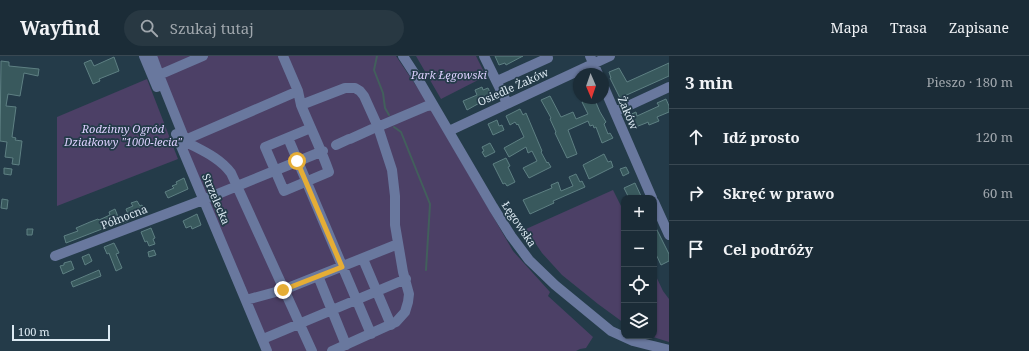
<!DOCTYPE html>
<html lang="pl">
<meta charset="utf-8">
<style>
:root{--surface:#1b2c37;--page:#283842;--text:#f1f3f6;--muted:#a0a7ad;--line:#394852}
body{margin:0;font-family:"Noto Serif",serif;background:var(--page);color:var(--text)}
.controls{position:absolute;right:12px;bottom:12px;display:grid;overflow:hidden;border-radius:8px;box-shadow:0 1px 3px #0004}
.controls button{width:36px;height:36px;display:grid;place-items:center;padding:0;border:0;border-bottom:1px solid var(--line);background:var(--surface);color:var(--text);font:20px sans-serif}
.compass{position:absolute;left:573px;top:12px;width:36px;height:36px;border-radius:50%;background:var(--surface);box-shadow:0 1px 3px #0004;rotate:178deg}
.scale{position:absolute;left:12px;bottom:10px;width:98px;box-sizing:border-box;padding-left:4px;border:2px solid #dce9f2;border-top:0;font-size:11px;line-height:14px;white-space:nowrap;color:#dce9f2;-webkit-text-stroke:3px #243b49;paint-order:stroke}
.stop{position:absolute;width:12px;height:12px;margin:-9px;border:3px solid #e5ad36;border-radius:50%;background:#fff}
.stop.end{background:#e5ad36;border-color:#fff;box-shadow:0 1px 4px #0008}
.list{margin:0;padding:0;list-style:none}
h2{display:flex;justify-content:space-between;align-items:center;height:52px;margin:0;padding:0 16px;font-size:17px}
h2 small{font-size:13px;font-weight:400;color:var(--muted)}
.list li{display:grid;grid-template-columns:26px 1fr auto;gap:12px;align-items:center;box-sizing:border-box;height:56px;padding:0 16px;border-top:1px solid var(--line)}
.list b{display:block;font-size:15px;white-space:nowrap}
.list em{font-size:13px;font-style:normal;color:var(--muted)}
.icon{flex:none;width:22px;height:22px;fill:none;stroke:currentColor;stroke-width:2;stroke-linecap:round;stroke-linejoin:round}
.map{position:relative;flex:none;width:669px;height:295px;overflow:hidden}
header{display:flex;align-items:center;gap:24px;box-sizing:border-box;height:56px;padding:0 20px;background:var(--surface);border-bottom:1px solid var(--line)}
header strong{font-size:19px}
nav{display:flex;gap:22px;margin-inline-start:auto;font-size:14px}
.search{width:280px;height:36px;background:var(--page);display:flex;align-items:center;gap:10px;box-sizing:border-box;padding:0 14px;border-radius:22px;color:var(--muted);font-size:15px}
main{display:flex}
aside{flex:1;background:var(--surface)}
.map>svg:first-child{display:block}
.green{fill:#4c4066}
.lines{fill:none;stroke-linecap:round;stroke-linejoin:round}
.stream{stroke:#425f5c;stroke-width:2}
.building{fill:#39595d;stroke:#5e8083}
.minor{stroke:#69789e;stroke-width:10}
.route{stroke:#e5ad36;stroke-width:5}
.labels{text-anchor:middle;stroke-width:3.5;stroke-linejoin:round;paint-order:stroke}
.park-label{font-size:11px;font-style:italic;fill:#ded1ff;stroke:#243b49}
.street-label{font-size:11px;fill:#dce9f2;stroke:#243b49}
</style>
<header>
<strong>Wayfind</strong>
<div class="search"><svg class="icon" aria-label="search" viewBox="0 0 24 24"><circle cx="10" cy="10" r="6"/><path d="M15 15l6 6"/></svg>Szukaj tutaj</div>
<nav><a>Mapa</a><a>Trasa</a><a>Zapisane</a></nav>
</header>
<main>
<div class="map">
<svg width="669" height="295" viewBox="0 0 669 295">
<rect width="100%" height="100%" fill="#243b49"/>
<path class="green" d="M146 0H396L425 43 513 195 550 236 548 240 593 281 586 292 580 293 576 295H270Z
M416 0H476L486 20 441 43Z
M147 23 178 103 57 150V61Z
M613 134 624 156V267L598 248 562 219 542 197 526 173Z
M654 216 663 235 669 243V286L650 280H654Z"/>
<g class="lines">
<path class="stream" d="M377 0 374 14 383 37 385 52 389 59
M394 71 401 76 430 148 426 214"/>
</g>
<path class="building" d="M495 0H523L506 9 505 7 499 9Z
M114 1 119 15 99 23 100 25 93 28 84 7 91 4 94 10Z
M1 5 9 6V10L39 13 38 20 24 17 20 40 8 38 6 50 16 51 12 81 16 82 15 84 22 85 19 109 12 108 13 102 5 101 7 86 0 85Z
M669 7V20L620 42 610 22H611L609 16 619 12 627 26Z
M482 31 483 34 488 32 492 40 467 54 463 45 477 39 475 34Z
M550 40 561 61 573 56 576 63 588 58 582 46 594 42 600 56 606 66 604 68 608 78 610 77 613 82 602 87 596 71 594 72 593 69 590 70 588 65 568 74 577 98 567 102 555 77 556 76 550 63 551 62 541 44Z
M666 43 669 50V56L657 61 659 65 649 69 648 66 646 67 633 72 627 60 636 56 637 60 659 50 657 47Z
M520 53 523 59 526 57 542 95 541 96 547 107 548 106 551 111 529 122 523 112 537 105 532 95 528 97 526 91 509 101 504 92 524 81 518 68 517 69 515 66 510 69 506 60Z
M497 64 499 70 502 69 504 74 493 79 488 68Z
M490 87 495 96 485 101 482 96 484 95 482 91Z
M604 98 608 106 611 105 613 111 589 123 583 109Z
M506 102 510 110 508 111 515 126 507 130 505 127 503 128 493 108Z
M626 111 629 117 623 120 620 113Z
M4 112 12 113 11 119 4 118Z
M576 118 580 126 582 125 585 131 553 145 554 147 530 158 523 144 552 132 551 129 558 126 561 135 573 130 569 121Z
M184 122 188 133 168 142 165 136 174 132 172 130 177 128 176 126Z
M635 127 641 140 638 142H629L624 132Z
M2 143 8 144 7 153 1 152Z
M137 145 140 150 142 149 145 156 130 163 126 153 133 150 131 147Z
M115 153 120 166 66 187 64 180 78 175 76 172 90 166 98 163 99 164 110 159 109 156Z
M197 158 201 169 192 173 191 170 186 172 183 165Z
M126 160 128 165 123 167 121 162Z
M654 168 669 198V205L661 209 654 194Z
M151 172 155 182 153 183 155 188 149 190 147 185 145 186 141 176Z
M27 173H33L32 179H27Z
M114 187 119 197 116 198 122 212 116 215 109 197 107 198 104 191Z
M154 194 156 199 149 201 148 196Z
M89 198 92 205 85 209 82 201Z
M71 205 74 213 63 218 60 210 64 209V207Z
M99 214 101 220 73 231 71 226Z"/>
<g class="lines">
<path class="minor" d="M144 0 157 31
M152 0 159 19 158 20
M203 0 159 19 185 84 188 87C203 95 220 102 231 117L312 295
M283 0 298 35 301 49 345 32H355L360 35 364 40 378 71 392 114 395 140V169L403 216 409 238 408 246 405 256 396 266 332 295
M403 0 418 23 493 151 511 180 529 204 555 229 611 275 633 285 669 294
M484 0 507 47
M590 0 598 18
M497 25 548 2
M603 29 652 142
M301 49C310 71 321 93 329 116L284 135 265 91 311 72
M615 56 669 31
M375 72 427 50 433 49
M449 75 610 0
M176 78 267 295
M288 82 371 278
M350 83 372 73
M185 84 298 35
M336 89 349 83
M654 146 669 179
M55 200 203 144 323 95
M363 203 391 269
M318 220 346 289
M246 244 283 234 398 188
M263 283 406 223"/>
</g>
<g class="lines">
<path class="route" d="M283 234 342 211 297 105"/>
</g>
<g class="labels">
<g class="park-label">
<text x="449" y="23">Park Łęgowski</text>
<text x="123" y="77">Rodzinny Ogród<tspan x="123" dy="13">Działkowy "1000-lecia"</tspan></text>
</g>
<g class="street-label">
<text transform="translate(513 31) rotate(-24)" y="4">Osiedle Żaków</text>
<text transform="translate(628 57) rotate(67)" y="4">Żaków</text>
<text transform="translate(216 143) rotate(67)" y="4">Strzelecka</text>
<text transform="translate(124 161) rotate(-21)" y="4">Północna</text>
<text transform="translate(519 168) rotate(56)" y="4">Łęgowska</text>
</g>
</g>
</svg>
<div class="controls">
<button>+</button>
<button>−</button>
<button><svg class="icon" aria-label="locate" viewBox="0 0 24 24"><circle cx="12" cy="12" r="6"/><path d="M12 2v4M12 18v4M2 12h4M18 12h4"/></svg></button>
<button><svg class="icon" aria-label="layers" viewBox="0 0 24 24"><path d="M12 4l9 5-9 5-9-5zM3 14l9 5 9-5"/></svg></button>
</div>
<svg class="compass" viewBox="-18 -18 36 36"><path d="M0-13l5 13h-10z" fill="#e53935"/><path d="M0 13l5-13h-10z" fill="#a0a7ad"/></svg>
<div class="scale">100 m</div>
<div class="stop" style="left:297px;top:105px"></div>
<div class="stop end" style="left:283px;top:234px"></div>
</div>
<aside>
<h2>3 min<small>Pieszo · 180 m</small></h2>
<ul class="list">
<li><svg class="icon" aria-label="ahead" viewBox="0 0 24 24"><path d="M12 20V5M6 11l6-6 6 6"/></svg><div><b>Idź prosto</b></div><em>120 m</em></li>
<li><svg class="icon" aria-label="right" viewBox="0 0 24 24"><path d="M7 20v-9h11M14 6l5 5-5 5"/></svg><div><b>Skręć w prawo</b></div><em>60 m</em></li>
<li><svg class="icon" aria-label="arrive" viewBox="0 0 24 24"><path d="M6 21V4h12l-3 4 3 4H6"/></svg><div><b>Cel podróży</b></div></li>
</ul>
</aside>
</main>
